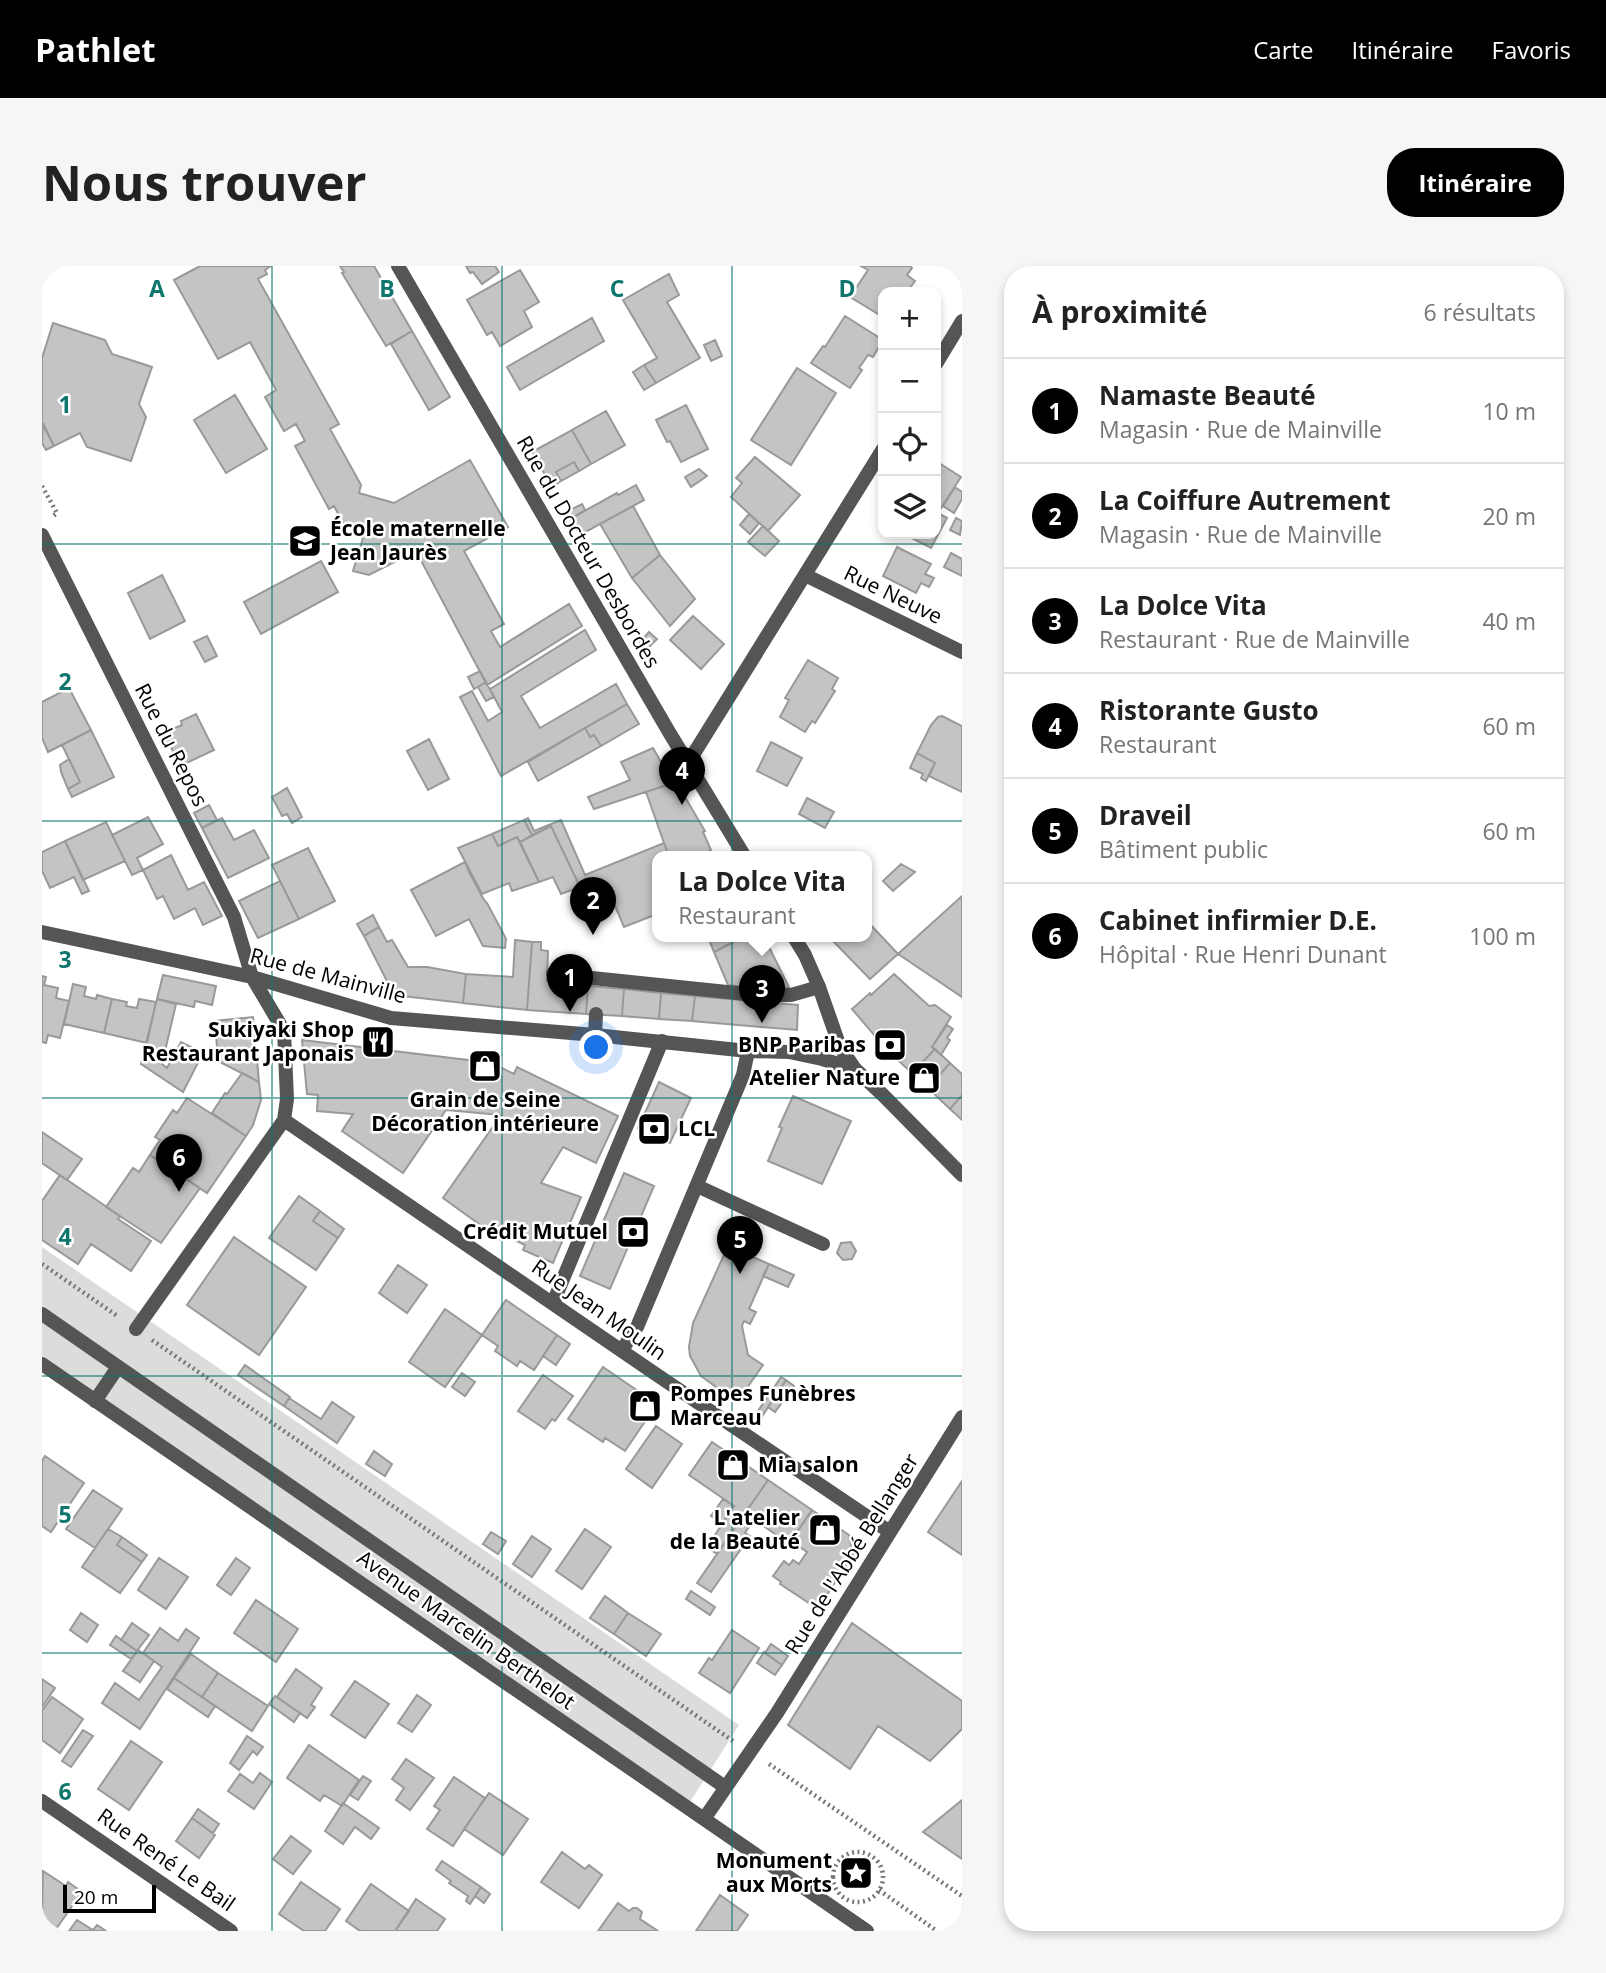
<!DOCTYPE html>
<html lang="fr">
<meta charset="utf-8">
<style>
:root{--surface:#fff;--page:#f6f6f6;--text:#222;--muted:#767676;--line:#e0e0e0;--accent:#000}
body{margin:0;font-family:"Open Sans",sans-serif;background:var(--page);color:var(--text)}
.controls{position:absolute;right:21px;top:21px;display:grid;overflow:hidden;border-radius:14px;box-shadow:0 4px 10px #0003}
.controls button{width:63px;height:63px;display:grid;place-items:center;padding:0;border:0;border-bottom:2px solid var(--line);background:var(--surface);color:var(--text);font:35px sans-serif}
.scale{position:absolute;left:21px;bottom:18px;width:93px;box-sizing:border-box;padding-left:7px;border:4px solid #000;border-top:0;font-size:19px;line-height:24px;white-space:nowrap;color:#000;-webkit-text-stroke:5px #fff;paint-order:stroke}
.you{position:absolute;left:555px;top:782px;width:24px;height:24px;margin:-18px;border:5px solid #fff;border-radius:50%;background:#1a73e8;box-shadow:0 0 0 10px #1a73e833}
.badge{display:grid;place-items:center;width:46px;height:46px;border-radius:50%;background:var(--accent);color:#fff;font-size:23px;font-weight:700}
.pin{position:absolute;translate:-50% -58px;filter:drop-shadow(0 2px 4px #0008)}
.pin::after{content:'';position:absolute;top:37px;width:24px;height:21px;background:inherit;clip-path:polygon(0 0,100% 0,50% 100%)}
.popup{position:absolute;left:610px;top:585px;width:220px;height:91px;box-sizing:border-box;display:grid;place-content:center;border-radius:14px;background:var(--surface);filter:drop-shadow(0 2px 5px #0005);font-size:23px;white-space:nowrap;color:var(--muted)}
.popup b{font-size:26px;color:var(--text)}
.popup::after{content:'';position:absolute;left:50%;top:100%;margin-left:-14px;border:14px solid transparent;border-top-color:var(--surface)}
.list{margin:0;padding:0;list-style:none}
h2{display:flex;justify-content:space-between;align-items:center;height:91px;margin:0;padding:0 28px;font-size:30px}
h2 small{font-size:23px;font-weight:400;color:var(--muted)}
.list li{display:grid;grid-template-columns:46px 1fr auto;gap:21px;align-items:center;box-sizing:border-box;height:105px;padding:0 28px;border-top:2px solid var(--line)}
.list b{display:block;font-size:26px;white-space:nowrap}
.list p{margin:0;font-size:23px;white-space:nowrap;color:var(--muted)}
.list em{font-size:23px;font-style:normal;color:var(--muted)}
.icon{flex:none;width:38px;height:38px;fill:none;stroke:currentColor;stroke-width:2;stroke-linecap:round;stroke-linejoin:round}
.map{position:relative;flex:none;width:920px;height:1665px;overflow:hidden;border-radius:28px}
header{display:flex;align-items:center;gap:42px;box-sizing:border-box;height:98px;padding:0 35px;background:var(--accent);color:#fff}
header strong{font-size:33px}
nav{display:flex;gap:38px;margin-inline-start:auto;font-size:24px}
.intro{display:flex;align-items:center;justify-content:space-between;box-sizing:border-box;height:168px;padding:0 42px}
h1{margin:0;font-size:49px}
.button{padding:18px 32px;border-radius:28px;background:var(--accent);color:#fff;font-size:24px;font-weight:700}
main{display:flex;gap:42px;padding:0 42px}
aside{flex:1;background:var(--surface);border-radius:28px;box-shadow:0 4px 10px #0003}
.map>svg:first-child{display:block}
.green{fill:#dcdcdc}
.building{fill:#c4c4c4;stroke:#999;stroke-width:2}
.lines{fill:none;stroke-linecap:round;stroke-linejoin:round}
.path{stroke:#777;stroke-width:4.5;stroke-dasharray:2 3.5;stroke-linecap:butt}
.service{stroke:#555;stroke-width:14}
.pedestrian{stroke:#555;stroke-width:14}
.minor{stroke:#555;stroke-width:14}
.grid{fill:none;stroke:#0f766e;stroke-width:2;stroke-opacity:0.55}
.labels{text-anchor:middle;stroke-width:5;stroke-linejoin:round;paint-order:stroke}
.poi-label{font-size:21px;font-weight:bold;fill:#000;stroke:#fff;text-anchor:end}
.street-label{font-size:21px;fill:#000;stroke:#fff}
.grid-label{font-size:23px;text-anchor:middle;font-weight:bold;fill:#0f766e;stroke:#fff;stroke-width:5;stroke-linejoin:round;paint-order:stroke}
</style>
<header>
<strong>Pathlet</strong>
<nav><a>Carte</a><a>Itinéraire</a><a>Favoris</a></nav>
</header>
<div class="intro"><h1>Nous trouver</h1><a class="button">Itinéraire</a></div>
<main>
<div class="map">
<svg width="920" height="1665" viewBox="0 0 920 1665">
<rect width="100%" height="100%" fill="#fff"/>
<path class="green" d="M0 981 697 1459 648 1536 0 1090Z"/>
<path class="building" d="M158 0H229L223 4 225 8 216 13 297 158 288 163 319 219 317 227 352 237 428 194 466 261 422 285 462 358 449 365 458 381 527 338 540 360 445 419 374 285 327 309 311 305 323 265 302 259 292 240 287 243 253 180 263 175 254 158 242 165 223 131 234 124 208 76 176 93 132 14Z
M298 0H332L370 65 344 80 300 7 302 6Z
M424 0H453L457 6 440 18 431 6 428 7Z
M819 0H868L870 2 865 9 873 15 865 26H841V51L808 31 826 4Z
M478 4 497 36 482 45 490 61 458 80 450 66 445 69 425 34Z
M627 8 637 29 625 36 658 92 614 117 602 99 615 92 581 34Z
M803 50 841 74 831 91 826 89 817 102 820 104 808 122 769 97 781 80 783 81Z
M550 52 562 75 478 124 465 101Z
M11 57 63 74 70 88 110 101 97 138 104 151 89 195 45 181 38 167 12 180 0 157V92Z
M370 65 408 131 387 144 349 78Z
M673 74 680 90 669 95 662 79Z
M602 99 614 117 602 124 591 106Z
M755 102 794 127 749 199 709 174Z
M193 129 225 183 184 207 152 154Z
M644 139 666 183 639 196 628 175 625 176 614 154Z
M564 145 583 179 549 198 530 164Z
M1 157 12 180 4 184 0 177Z
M530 164 549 198 537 205 532 196 514 206 519 215 510 221 490 186Z
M713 191 758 229 726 265 689 231 700 217 694 212Z
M894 195 919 211 899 242 894 238Z
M532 196 537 205 519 215 514 206Z
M657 203 665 210 649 221 643 211Z
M594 219 602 234 538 269 528 253 575 227 576 229Z
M913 221 920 226V233L912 247 901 240Z
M540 238 543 244 528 253 524 246Z
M591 240 618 289 590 312 558 258Z
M894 246 905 252 889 282 862 268H894Z
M707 248 717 257 708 268 698 259Z
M914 252 920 255 918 269 908 264Z
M721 260 737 275 723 290 706 276Z
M855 281 889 298 883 308 892 312 887 321 879 317 874 327 841 310Z
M909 287 920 293V310L902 301Z
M618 289 653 333 628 360 590 312Z
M279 295 296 326 219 368 202 336Z
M120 309 143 355 108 373 86 327Z
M651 350 682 378 659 403 628 374Z
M543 364 554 384 479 430 498 462 574 418 585 438 459 510 418 431 430 425 446 455 460 446 448 423Z
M607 366 615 373 603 385 598 376Z
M165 370 175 390 163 396 152 376Z
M766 394 796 412 790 423 793 425 773 457 770 455 763 466 738 451 747 434 743 432Z
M438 405 444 416 432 423 426 411Z
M444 416 452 431 444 435 436 421Z
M27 422 49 464 6 486 0 472V436Z
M585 438 597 458 559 480 552 469 548 471 543 462Z
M154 448 172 484 138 500 122 467 140 459 139 455Z
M900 450 920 460V526L887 510 893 497 875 487 889 459 896 451Z
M543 462 548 471 552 469 559 480 496 515 486 496Z
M49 464 72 511 30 531 26 523 38 516 20 479Z
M387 473 407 513 386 524 365 485Z
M729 476 760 492 745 520 715 505Z
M611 482 631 517 552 543 546 531 588 514 579 496Z
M875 487 893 497 884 515 879 512 881 508 868 502Z
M27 493 38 516 26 523 19 506 18 499Z
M631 517 643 531 663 565 661 566 669 584 657 591H627L622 577 604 526Z
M245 522 260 551 250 557 245 548 240 550 230 531Z
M765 532 792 546 783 562 757 548Z
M167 539 175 554 160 562 152 547Z
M106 551 121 578 95 592 101 604 90 609 70 569Z
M180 552 192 574 212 564 227 592 186 612 160 562Z
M486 552 492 565 519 554 543 609 622 577 627 591H615V648L582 661 571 635 556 640 547 618 538 621 509 560 490 569 482 554Z
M482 554 490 569 478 576 475 571 456 580 450 568Z
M64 556 83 595 41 614 23 575Z
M509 560 538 621 519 628 511 611 497 616 478 576Z
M450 568 456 580 475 571 497 616 470 625 467 617 440 628 416 582Z
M23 575 47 625 40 628 32 611 8 622 0 605V586Z
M266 582 293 635 257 653 230 599Z
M129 589 146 624 162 616 180 650 161 659 153 642 132 653 121 630 115 633 101 604Z
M423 596 427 606 442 634 445 637 460 665 464 673 463 682 441 680 427 653 394 670 369 624Z
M859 598 873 606 851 625 841 615Z
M238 615 257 653 216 672 197 635Z
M920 630V731L856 688Z
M331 649 337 661 322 670 315 658Z
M825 655 856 688 828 713 792 676 797 671H825Z
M337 661 345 676 350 674 366 701H385L424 708 421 737 352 729 322 670Z
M666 671H701L672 686Z
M701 671H722L747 721 717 723 686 719 672 686Z
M473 674 490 676 485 744 421 737 424 708 471 711Z
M490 676H499V684L506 685 505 715 546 720 544 748 485 744Z
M852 708 887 740 893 739 909 751 890 781 893 783 870 807 845 784 810 743 828 727 829 729Z
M121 709 174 720 170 739 153 735 152 741 115 733Z
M0 710 4 711 2 719 16 722 14 732 27 735 18 772 6 769 4 777 0 776Z
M31 718 44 721 42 730 54 733 55 729 70 733 62 767 22 758Z
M546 720 582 723 580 750 544 748Z
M582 723 619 727 617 753 580 750Z
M619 727 653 730 650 755 617 753Z
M653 730 756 739 755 764 650 755Z
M70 733 85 736 84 740 95 742 97 733 114 736 105 777 62 767Z
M115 733 134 738 120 798 125 802 139 776 161 787 141 826 99 798Z
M211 751 213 770 217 816 176 795 173 755Z
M905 759 911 763 905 772 908 774 899 789 890 781Z
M260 774 434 795V798H452L472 808 475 801 576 850 554 897 521 881 499 917 539 931 511 997 481 984 483 979 462 969 459 974 401 932 459 849 404 844 361 907 300 865 311 848 275 845 276 829 265 828Z
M893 783 908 797 886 822 870 807Z
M908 797 920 808V829L908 843 886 822Z
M200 807 217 816 219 834 211 859 204 870 170 847 183 827 185 828Z
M617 816 649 832 628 877 596 862Z
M920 829V854L908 843Z
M751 830 809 855 780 918 726 895 740 862 737 861Z
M145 832 204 870 165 927 108 889 118 874 113 871 131 844 135 847Z
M0 866 40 893 25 914 0 897Z
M108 889 158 922 119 977 64 941 91 902 97 906Z
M582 907 612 920 568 1023 538 1010Z
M18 909 78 950 76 953 109 975 89 1005 49 978 36 998 0 974V935Z
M257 930 278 945 271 955 296 972 274 1004 227 972Z
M278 945 302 963 296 972 271 955Z
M192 971 264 1021 217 1089 145 1039Z
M809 976 814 985 810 993 801 994 795 987 799 977Z
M686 980 727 998 707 1043 714 1046 708 1058 702 1055 700 1060 706 1089 721 1099 695 1136 659 1110 648 1090 647 1081 651 1057Z
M727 998 752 1009 746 1021 721 1010Z
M356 999 385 1019 365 1047 337 1027Z
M464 1034 515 1069 492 1104 478 1095 475 1100 453 1085 456 1080 440 1069Z
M403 1043 440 1069 403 1121 367 1096Z
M515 1069 528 1078 514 1099 501 1090Z
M203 1099 248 1131 242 1140 196 1109Z
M561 1101 615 1138 583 1185 563 1172 561 1176 526 1153Z
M420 1107 433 1116 423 1130 410 1121Z
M501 1109 531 1130 513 1155 510 1153 503 1163 476 1145Z
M739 1111 744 1114 719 1152 714 1148Z
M744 1114 752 1120 733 1146 726 1141Z
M247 1132 279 1153 290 1136 312 1151 295 1177 242 1140Z
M614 1160 640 1178 610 1222 584 1203Z
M670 1176 726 1214 675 1288 665 1281 692 1240 647 1209Z
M332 1185 350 1198 343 1210 324 1198Z
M3 1190 42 1217 9 1266 0 1260V1195Z
M726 1214 770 1244 747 1278 712 1253 703 1267 708 1270 669 1326 655 1317Z
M920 1215V1289L886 1266Z
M51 1224 80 1243 53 1282 24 1263Z
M681 1233 692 1240 681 1257 669 1250Z
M770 1244 807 1269 811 1288 776 1343 738 1318 739 1316 731 1310 742 1295 747 1299 751 1294 757 1298 765 1286 749 1275Z
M66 1263 80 1271 75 1279 100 1296 78 1327 40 1301Z
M543 1263 569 1281 540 1323 514 1305Z
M449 1266 464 1275 456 1288 441 1278Z
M490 1270 509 1283 490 1311 471 1298Z
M80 1271 105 1289 100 1296 75 1279Z
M117 1292 146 1311 124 1343 96 1324Z
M194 1292 208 1302 189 1329 175 1319Z
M649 1325 673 1341 668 1349 644 1333Z
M563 1330 586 1347 572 1368 548 1352Z
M214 1334 256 1363 234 1396 192 1367Z
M39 1347 56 1359 45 1376 28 1364Z
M586 1347 619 1368 604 1390 572 1368Z
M90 1357 107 1369 95 1385 79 1374Z
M810 1357 920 1435V1463L888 1495 836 1460 808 1503 746 1459Z
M118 1362 136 1375 144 1363 157 1372 98 1463 60 1437 73 1417 97 1434 120 1401 101 1387Z
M690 1364 717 1382 688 1427 657 1407 667 1392 670 1394Z
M74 1370 95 1385 89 1393 68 1379Z
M729 1378 746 1390 740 1399 723 1387Z
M96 1384 112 1395 98 1416 81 1405Z
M722 1386 740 1399 733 1409 715 1397Z
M149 1388 176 1407 160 1431 132 1412Z
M254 1403 280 1422 269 1439 273 1441 265 1452 235 1431Z
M176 1407 226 1440 210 1465 160 1431Z
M132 1412 173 1440 166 1451 125 1423Z
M0 1413 13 1422 0 1441Z
M313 1415 347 1438 323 1472 289 1449Z
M375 1429 389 1439 370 1466 356 1457Z
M233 1430 258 1447 252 1456 227 1438Z
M10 1431 41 1453 18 1487 0 1474V1445Z
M41 1464 51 1470 29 1501 20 1495Z
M205 1470 221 1481 215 1489 211 1485 197 1504 188 1497Z
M89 1475 120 1496 87 1544 56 1523Z
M267 1479 317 1514 300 1540 282 1529 278 1535 245 1512Z
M364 1493 392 1512 368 1544 354 1534 362 1522 350 1513Z
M218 1507 230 1516 212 1543 186 1525 198 1508 211 1517Z
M321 1510 329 1515 316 1534 308 1529Z
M412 1511 443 1532 411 1580 385 1563 398 1544 392 1540Z
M447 1527 486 1553 461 1589 422 1563Z
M920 1534V1593L881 1566Z
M301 1537 337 1562 329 1573 313 1561 301 1578 283 1565Z
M156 1543 177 1558 171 1567 150 1552Z
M150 1552 173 1569 157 1592 134 1575Z
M249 1570 269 1585 251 1608 231 1593Z
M520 1586 543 1603 547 1599 560 1609 537 1642 499 1616Z
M400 1595 439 1621 428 1638 424 1635 426 1630 407 1617 409 1615 394 1604Z
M1 1605 24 1620 26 1616 40 1626 14 1663 0 1653Z
M259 1616 298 1643 283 1665H262L237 1648Z
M329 1618 367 1645 353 1665H318L304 1655Z
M439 1621 448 1628 442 1637 433 1630Z
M678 1629 706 1649 695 1665H654Z
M374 1633 403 1653 395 1665H353Z
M576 1637 587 1645 591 1642H595L600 1646 598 1653 616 1665H556Z
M35 1654 51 1664 55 1659 64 1665H27Z"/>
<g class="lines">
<path class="path" d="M0 220 15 247 10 251
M0 998 77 1051
M110 1074 691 1475
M727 1498 920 1630
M791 1611a25 25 0 1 1 50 0a25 25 0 1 1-50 0Z
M837 1624 895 1665"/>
<path class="service" d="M511 708 714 729H749L777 721
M553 769 554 748
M0 1048 683 1521
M53 1135 76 1101"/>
<path class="pedestrian" d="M655 920 781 978
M511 1037 620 775"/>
<path class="minor" d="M356 0 627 466 703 591
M894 98 920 55
M0 269 192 651 210 711 242 765 245 833 242 854 94 1063
M763 309 920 386
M646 497 841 183
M0 666 210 711 349 752 553 769 706 785 747 786 780 793 813 803
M752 671 763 689 777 721 798 781 813 803 841 829 920 909
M242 854 618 1111 848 1266
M580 1084 595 1061 701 809 706 785
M0 1098 825 1665
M0 1535 189 1665
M662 1553 735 1447 920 1151"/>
</g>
<path class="grid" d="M230 0V1665M460 0V1665M690 0V1665M0 278H920M0 555H920M0 832H920M0 1110H920M0 1387H920"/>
<defs>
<symbol id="school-square" viewBox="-11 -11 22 22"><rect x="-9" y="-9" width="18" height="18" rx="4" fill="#000" stroke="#fff"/><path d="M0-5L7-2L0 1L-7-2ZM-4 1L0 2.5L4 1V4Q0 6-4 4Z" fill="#fff"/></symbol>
<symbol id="restaurant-square" viewBox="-11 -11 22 22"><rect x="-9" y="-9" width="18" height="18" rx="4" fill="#000" stroke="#fff"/><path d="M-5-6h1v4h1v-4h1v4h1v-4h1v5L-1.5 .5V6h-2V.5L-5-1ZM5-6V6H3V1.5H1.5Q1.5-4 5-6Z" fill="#fff"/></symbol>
<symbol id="bank-square" viewBox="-11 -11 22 22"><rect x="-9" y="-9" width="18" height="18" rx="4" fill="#000" stroke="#fff"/><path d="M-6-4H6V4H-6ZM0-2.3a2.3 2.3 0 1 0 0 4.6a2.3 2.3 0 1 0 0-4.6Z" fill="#fff"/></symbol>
<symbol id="shop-square" viewBox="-11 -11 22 22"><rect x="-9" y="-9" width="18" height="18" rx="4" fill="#000" stroke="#fff"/><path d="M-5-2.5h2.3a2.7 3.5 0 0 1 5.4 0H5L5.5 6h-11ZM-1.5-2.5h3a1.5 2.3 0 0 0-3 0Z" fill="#fff"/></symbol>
<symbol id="sight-square" viewBox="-11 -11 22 22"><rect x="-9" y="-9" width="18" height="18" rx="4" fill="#000" stroke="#fff"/><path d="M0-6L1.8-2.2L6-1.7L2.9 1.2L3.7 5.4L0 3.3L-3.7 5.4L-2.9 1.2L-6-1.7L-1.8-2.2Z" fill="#fff"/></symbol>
</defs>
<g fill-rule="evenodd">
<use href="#school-square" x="244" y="256" width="38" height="38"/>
<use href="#restaurant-square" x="317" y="757" width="38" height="38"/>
<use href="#bank-square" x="829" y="760" width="38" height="38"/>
<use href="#shop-square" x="424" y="781" width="38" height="38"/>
<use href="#shop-square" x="863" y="793" width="38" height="38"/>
<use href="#bank-square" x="593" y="844" width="38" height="38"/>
<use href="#bank-square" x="572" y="947" width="38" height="38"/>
<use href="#shop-square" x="584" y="1121" width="38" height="38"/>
<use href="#shop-square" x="672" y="1180" width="38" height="38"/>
<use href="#shop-square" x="764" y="1245" width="38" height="38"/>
<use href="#sight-square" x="795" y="1588" width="38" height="38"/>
</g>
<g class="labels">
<g class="poi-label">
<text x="288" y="270" text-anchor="start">École maternelle<tspan x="288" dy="24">Jean Jaurès</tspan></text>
<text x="312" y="771">Sukiyaki Shop<tspan x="312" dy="24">Restaurant Japonais</tspan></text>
<text x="824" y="786">BNP Paribas</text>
<text x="858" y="819">Atelier Nature</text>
<text x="443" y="841" text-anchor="middle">Grain de Seine<tspan x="443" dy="24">Décoration intérieure</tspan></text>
<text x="636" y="870" text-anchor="start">LCL</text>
<text x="566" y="973">Crédit Mutuel</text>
<text x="628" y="1135" text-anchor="start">Pompes Funèbres<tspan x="628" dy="24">Marceau</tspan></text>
<text x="716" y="1206" text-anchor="start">Mia salon</text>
<text x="758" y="1259">L'atelier<tspan x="758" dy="24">de la Beauté</tspan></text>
<text x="790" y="1602">Monument<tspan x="790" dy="24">aux Morts</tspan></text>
</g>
<g class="street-label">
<text transform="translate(546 286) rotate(60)" y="7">Rue du Docteur Desbordes</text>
<text transform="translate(851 329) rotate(26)" y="7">Rue Neuve</text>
<text transform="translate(129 479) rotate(63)" y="7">Rue du Repos</text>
<text transform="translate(286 710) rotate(15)" y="7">Rue de Mainville</text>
<text transform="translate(557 1044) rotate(35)" y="7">Rue Jean Moulin</text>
<text transform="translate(810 1288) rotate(-58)" y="7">Rue de l'Abbé Bellanger</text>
<text transform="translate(424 1364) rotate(35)" y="7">Avenue Marcelin Berthelot</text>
<text transform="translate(124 1594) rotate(35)" y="7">Rue René Le Bail</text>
</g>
</g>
<g class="grid-label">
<text x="115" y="31">A</text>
<text x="345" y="31">B</text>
<text x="575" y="31">C</text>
<text x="805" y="31">D</text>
<text x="23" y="147">1</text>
<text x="23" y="424">2</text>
<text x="23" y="702">3</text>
<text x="23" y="979">4</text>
<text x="23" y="1257">5</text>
<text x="23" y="1534">6</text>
</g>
</svg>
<div class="controls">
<button>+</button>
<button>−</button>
<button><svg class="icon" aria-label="locate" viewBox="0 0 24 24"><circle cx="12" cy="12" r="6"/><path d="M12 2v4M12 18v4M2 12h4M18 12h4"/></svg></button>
<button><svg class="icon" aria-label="layers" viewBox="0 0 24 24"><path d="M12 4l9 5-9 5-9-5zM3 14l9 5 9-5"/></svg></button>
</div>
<div class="scale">20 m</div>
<div class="you"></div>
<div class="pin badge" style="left:528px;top:746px">1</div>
<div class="pin badge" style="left:551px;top:669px">2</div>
<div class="pin badge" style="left:720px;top:757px">3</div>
<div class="popup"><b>La Dolce Vita</b>Restaurant</div>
<div class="pin badge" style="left:640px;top:539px">4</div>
<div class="pin badge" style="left:698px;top:1008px">5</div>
<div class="pin badge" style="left:137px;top:926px">6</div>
</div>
<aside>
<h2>À proximité<small>6 résultats</small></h2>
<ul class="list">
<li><span class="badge">1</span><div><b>Namaste Beauté</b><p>Magasin · Rue de Mainville</p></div><em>10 m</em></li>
<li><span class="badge">2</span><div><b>La Coiffure Autrement</b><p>Magasin · Rue de Mainville</p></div><em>20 m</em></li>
<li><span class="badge">3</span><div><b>La Dolce Vita</b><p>Restaurant · Rue de Mainville</p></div><em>40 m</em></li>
<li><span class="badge">4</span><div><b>Ristorante Gusto</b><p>Restaurant</p></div><em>60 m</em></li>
<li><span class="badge">5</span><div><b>Draveil</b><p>Bâtiment public</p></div><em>60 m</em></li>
<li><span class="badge">6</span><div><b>Cabinet infirmier D.E.</b><p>Hôpital · Rue Henri Dunant</p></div><em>100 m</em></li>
</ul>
</aside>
</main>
